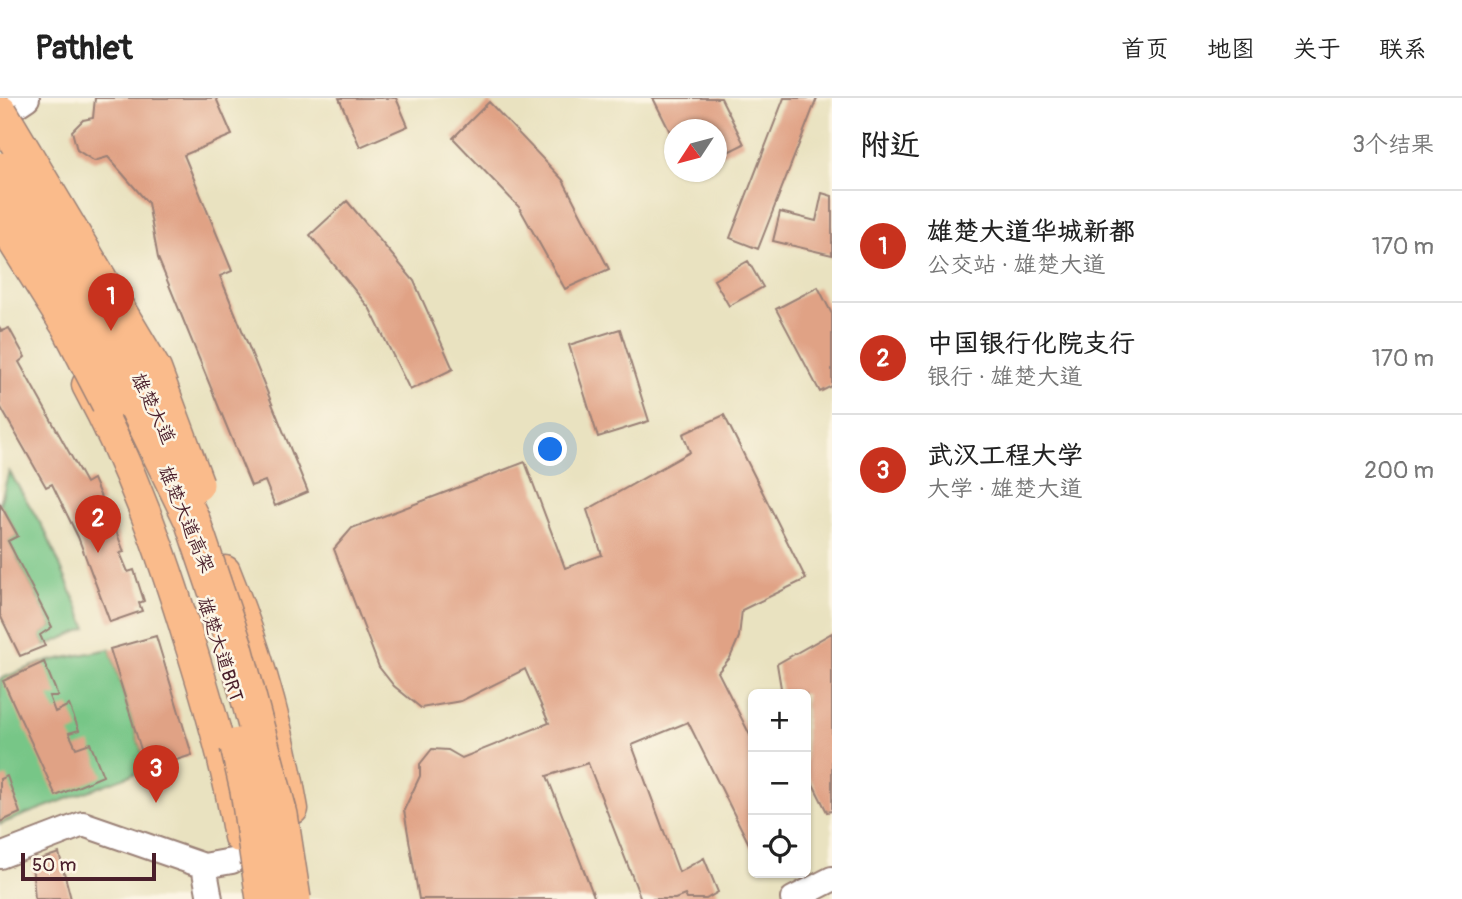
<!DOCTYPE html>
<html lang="zh">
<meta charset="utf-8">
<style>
:root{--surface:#fff;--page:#f6f6f6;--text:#222;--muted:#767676;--line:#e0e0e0;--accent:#c8321e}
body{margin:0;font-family:Pangolin,"LXGW WenKai TC",sans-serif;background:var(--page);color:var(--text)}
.controls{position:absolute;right:21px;bottom:21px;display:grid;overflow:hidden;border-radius:10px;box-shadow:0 2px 5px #0004}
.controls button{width:63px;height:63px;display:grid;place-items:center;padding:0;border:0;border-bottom:2px solid var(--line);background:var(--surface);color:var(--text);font:35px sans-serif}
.compass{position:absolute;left:664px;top:21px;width:63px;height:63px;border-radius:50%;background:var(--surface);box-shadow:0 2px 5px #0004;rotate:234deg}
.scale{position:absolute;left:21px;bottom:18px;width:135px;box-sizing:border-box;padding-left:7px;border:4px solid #4a1f2b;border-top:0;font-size:19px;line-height:24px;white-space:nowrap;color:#4a1f2b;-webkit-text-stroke:5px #fcf5e5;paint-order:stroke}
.you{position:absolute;left:551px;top:352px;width:24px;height:24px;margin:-18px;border:5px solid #fff;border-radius:50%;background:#1a73e8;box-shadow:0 0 0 10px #1a73e833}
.badge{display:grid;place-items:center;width:46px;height:46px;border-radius:50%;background:var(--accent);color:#fff;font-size:23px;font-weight:700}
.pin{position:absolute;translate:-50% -58px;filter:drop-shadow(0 2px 4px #0008)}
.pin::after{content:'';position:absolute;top:37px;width:24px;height:21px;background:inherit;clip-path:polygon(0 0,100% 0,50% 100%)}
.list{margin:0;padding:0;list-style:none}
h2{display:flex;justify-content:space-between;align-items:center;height:91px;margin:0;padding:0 28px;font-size:30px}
h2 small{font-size:23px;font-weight:400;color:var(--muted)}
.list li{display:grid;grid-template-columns:46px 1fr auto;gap:21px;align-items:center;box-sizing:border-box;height:112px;padding:0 28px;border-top:2px solid var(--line)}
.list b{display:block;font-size:26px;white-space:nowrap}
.list p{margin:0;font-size:23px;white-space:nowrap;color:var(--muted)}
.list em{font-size:23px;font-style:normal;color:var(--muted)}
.icon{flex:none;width:38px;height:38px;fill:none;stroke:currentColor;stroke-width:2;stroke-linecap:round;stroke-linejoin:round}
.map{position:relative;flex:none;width:832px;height:801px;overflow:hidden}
header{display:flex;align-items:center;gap:42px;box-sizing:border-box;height:98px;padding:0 35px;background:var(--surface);border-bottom:2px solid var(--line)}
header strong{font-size:33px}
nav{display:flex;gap:38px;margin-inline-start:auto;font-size:24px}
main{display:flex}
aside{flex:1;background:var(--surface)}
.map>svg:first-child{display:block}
.green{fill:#77c687;stroke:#607259;stroke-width:2}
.building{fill:#e0a285}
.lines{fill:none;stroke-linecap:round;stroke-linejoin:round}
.minor-casing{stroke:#9a8076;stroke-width:28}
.major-casing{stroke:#9a8076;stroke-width:33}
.minor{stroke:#fff;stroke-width:24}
.major{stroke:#fabb8b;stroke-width:30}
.highway-bridge-casing{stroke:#9a8076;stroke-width:38;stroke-linecap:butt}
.highway-bridge{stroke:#fabb8b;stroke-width:35}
.labels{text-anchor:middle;stroke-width:5;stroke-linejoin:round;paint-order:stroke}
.street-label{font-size:19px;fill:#4a1f2b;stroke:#fcf5e5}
</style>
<header>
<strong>Pathlet</strong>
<nav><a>首页</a><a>地图</a><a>关于</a><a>联系</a></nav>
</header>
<main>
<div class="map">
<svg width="832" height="801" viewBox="0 0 832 801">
<rect width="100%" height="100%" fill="#fcf5e5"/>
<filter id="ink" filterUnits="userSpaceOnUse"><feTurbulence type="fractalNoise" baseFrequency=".0143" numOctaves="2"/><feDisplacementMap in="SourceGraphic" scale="14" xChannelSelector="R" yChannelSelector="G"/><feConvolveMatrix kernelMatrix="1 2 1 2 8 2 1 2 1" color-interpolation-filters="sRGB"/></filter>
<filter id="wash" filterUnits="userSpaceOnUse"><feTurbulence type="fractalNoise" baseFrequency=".00686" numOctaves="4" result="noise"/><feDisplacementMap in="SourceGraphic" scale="28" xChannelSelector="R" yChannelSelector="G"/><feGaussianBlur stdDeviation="1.57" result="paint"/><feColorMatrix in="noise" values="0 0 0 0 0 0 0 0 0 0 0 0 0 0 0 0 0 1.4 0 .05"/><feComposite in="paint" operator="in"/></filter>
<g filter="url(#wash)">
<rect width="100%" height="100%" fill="#e9e2c0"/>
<path class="green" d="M9 373 46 435 87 530 45 548 40 537 52 529 8 443 18 438 0 406Z
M110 551 147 671 0 726V581L44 564Z"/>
<g id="blocks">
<path class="building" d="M95 0H216L232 37 184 57 232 173 220 178 308 394 275 408 265 383 251 388 158 160 148 105 108 59 94 63 77 52 72 33 83 22 93 20Z
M339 0H396L408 28 360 49Z
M653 0H721L744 46 716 60V32H674V42Z
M784 0H817L758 151 730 140Z
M489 4 563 82 609 171 565 191 519 109 453 40Z
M822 95 832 98V157L773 143 780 114 816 123Z
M347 103 414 183 453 271 410 292 370 211 310 137Z
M748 163 763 189 729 208 714 182Z
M818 189 832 216V288L820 294 776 211Z
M0 230 2 233 9 230 25 259 19 264 86 385 93 381 103 404 98 406 108 427 113 425 124 454 120 455 128 474 134 472 144 503 139 505 142 513 110 524 78 439 52 386 46 389 0 308Z
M620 231 649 323 598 339 569 247Z
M724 317 806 481 742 512 739 539 730 560 718 574 753 643V754L688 624 632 647 679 774 704 760 718 794 706 801H687L685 797 675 801H641L588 665 547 678 595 801H419L404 712 420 678V666L432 651 448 652 462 660 549 625 525 571 461 603 421 610 394 588 379 569 334 451 352 430 525 364 565 470 602 457 587 412 690 354 683 336Z
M0 406 18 438 8 443 52 529 40 537 45 548 20 558 0 517Z
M832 535V713L827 714 806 672V596H782L777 566Z
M156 538 192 657 147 671 110 551Z
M44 564 58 598H49L55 614 69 607 79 632 69 635 76 650 90 645 103 678 56 698 3 583Z
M7 678 20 715 0 724V681Z
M59 755 71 801H35L32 764Z"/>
</g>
</g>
<g filter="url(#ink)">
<use href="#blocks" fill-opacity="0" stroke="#9a8076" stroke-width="2"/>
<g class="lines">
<defs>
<path id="minor" d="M0 18 27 0
M0 758 83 726 204 768 232 763
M204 768 210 801
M793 801 832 781"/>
<path id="major" d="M87 287C131 368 162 455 189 543 209 607 228 672 239 739
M225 473C256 548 279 631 293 711"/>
</defs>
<use href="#minor" class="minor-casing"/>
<use href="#major" class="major-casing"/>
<use href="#minor" class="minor"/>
<use href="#major" class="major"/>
<defs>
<path id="highway-bridge" d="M0 15 154 273 196 386
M0 72 93 218 192 422 234 546 280 717 293 801
M0 118 69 228 109 305
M238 648 248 692 264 801"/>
</defs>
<use href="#highway-bridge" class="highway-bridge-casing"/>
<use href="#highway-bridge" class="highway-bridge"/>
</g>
</g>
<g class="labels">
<g class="street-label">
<text transform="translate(154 310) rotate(64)" y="7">雄楚大道</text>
<text transform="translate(187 421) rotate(67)" y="7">雄楚大道高架</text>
<text transform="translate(221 551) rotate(72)" y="7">雄楚大道BRT</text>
</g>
</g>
</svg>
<div class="controls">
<button>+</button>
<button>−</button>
<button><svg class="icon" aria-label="locate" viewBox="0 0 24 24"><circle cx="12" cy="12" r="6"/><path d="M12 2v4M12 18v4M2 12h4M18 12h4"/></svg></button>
</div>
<svg class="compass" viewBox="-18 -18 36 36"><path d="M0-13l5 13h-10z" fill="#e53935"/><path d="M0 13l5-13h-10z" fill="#767676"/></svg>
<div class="scale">50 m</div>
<div class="you"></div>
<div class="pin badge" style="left:111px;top:233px">1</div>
<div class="pin badge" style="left:98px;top:455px">2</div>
<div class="pin badge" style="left:156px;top:705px">3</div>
</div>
<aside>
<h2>附近<small>3个结果</small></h2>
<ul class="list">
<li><span class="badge">1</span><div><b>雄楚大道华城新都</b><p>公交站 · 雄楚大道</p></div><em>170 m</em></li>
<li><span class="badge">2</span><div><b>中国银行化院支行</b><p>银行 · 雄楚大道</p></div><em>170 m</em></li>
<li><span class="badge">3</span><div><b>武汉工程大学</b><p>大学 · 雄楚大道</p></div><em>200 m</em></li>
</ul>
</aside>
</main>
